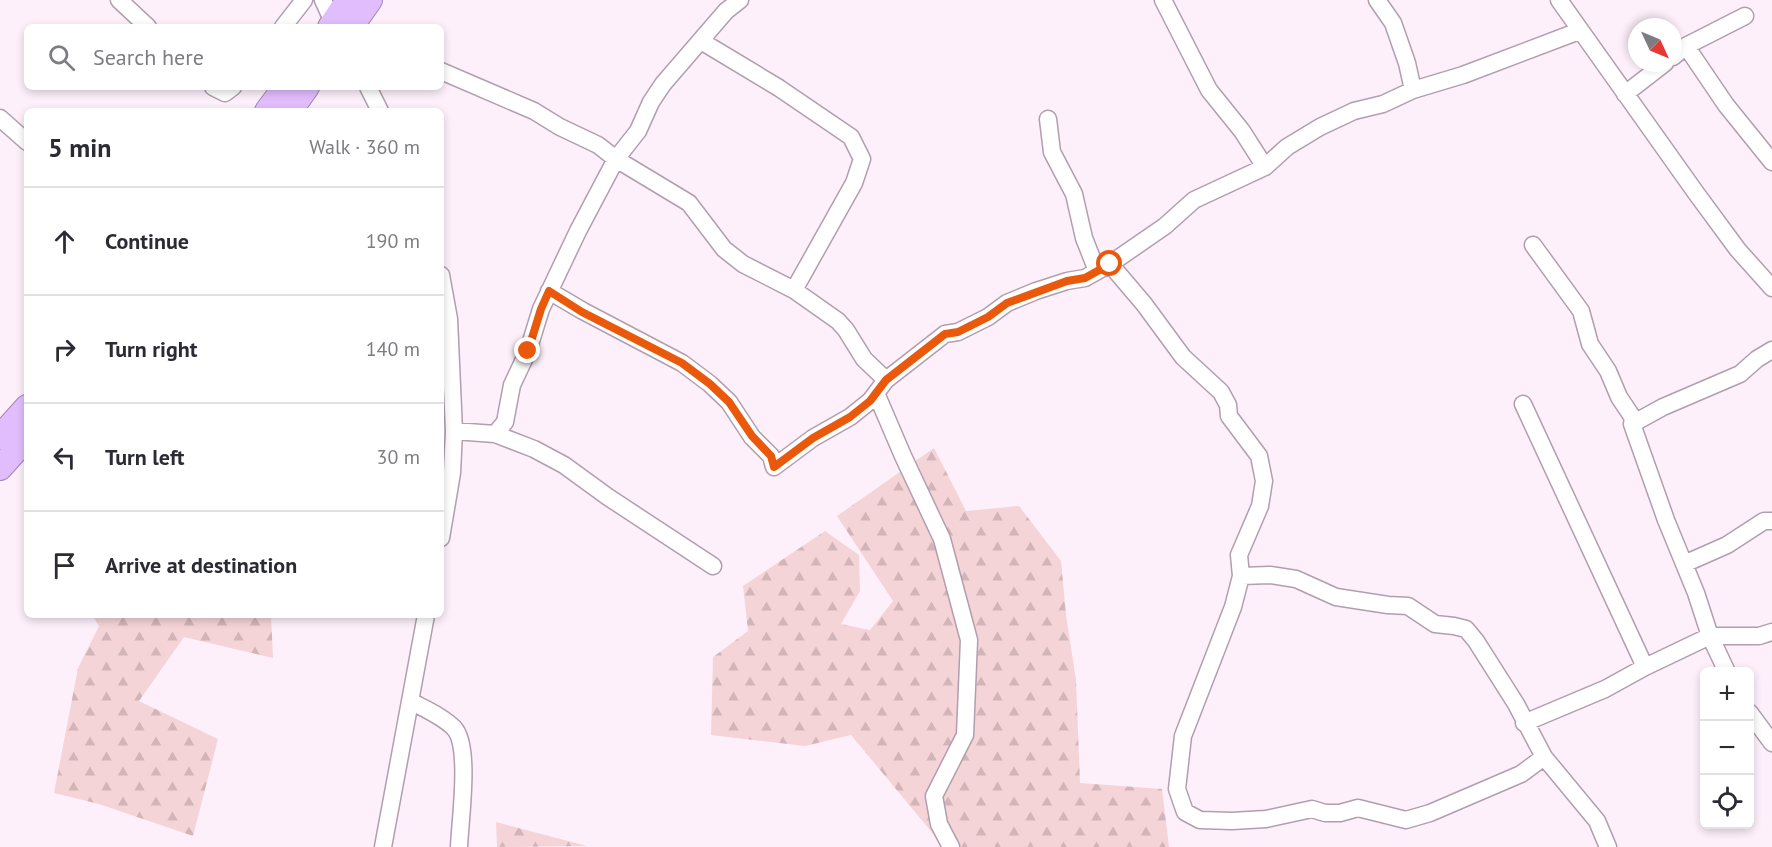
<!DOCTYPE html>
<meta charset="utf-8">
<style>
:root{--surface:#fff;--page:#f7f7f7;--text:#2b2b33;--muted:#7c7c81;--line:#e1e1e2}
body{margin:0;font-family:"PT Sans",sans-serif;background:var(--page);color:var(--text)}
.controls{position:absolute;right:18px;bottom:18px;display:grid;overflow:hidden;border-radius:9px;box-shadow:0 3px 9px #0003}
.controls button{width:54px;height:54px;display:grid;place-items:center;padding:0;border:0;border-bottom:2px solid var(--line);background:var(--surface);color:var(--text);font:30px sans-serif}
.compass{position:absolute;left:1628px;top:18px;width:54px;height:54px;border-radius:50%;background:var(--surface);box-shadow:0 3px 9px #0003;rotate:134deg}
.stop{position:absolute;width:18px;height:18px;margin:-14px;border:4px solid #ea580c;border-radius:50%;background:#fff}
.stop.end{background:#ea580c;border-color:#fff;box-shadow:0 2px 6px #0008}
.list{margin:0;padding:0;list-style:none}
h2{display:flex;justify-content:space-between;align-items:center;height:78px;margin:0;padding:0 24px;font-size:26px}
h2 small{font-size:20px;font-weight:400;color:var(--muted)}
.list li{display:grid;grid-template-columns:39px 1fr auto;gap:18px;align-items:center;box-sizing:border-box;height:108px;padding:0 24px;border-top:2px solid var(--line)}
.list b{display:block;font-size:22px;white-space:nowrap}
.list em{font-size:20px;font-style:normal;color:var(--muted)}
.icon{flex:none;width:33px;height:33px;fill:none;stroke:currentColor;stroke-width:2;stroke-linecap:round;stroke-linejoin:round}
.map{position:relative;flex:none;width:1772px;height:847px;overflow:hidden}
.search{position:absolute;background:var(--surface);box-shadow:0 3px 9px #0003;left:24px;top:24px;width:420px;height:66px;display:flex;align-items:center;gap:15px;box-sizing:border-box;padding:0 21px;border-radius:9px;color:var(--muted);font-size:22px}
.panel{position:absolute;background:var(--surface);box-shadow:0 3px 9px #0003;left:24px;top:108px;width:420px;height:510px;border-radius:9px}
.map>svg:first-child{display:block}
.forest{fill:url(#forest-firs)}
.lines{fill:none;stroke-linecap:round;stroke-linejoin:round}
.minor-casing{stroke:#b19eae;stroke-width:19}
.highway-casing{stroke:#a085b0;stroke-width:26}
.minor{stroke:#fff;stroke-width:16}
.highway{stroke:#e2bdfd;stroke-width:24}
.route{stroke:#ea580c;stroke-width:8}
</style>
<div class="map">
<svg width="1772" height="847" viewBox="0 0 1772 847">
<defs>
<pattern id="forest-firs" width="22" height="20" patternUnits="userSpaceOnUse" patternTransform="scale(1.5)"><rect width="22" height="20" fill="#f5d4d7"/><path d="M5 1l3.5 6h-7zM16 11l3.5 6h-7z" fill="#d2b5b8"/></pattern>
</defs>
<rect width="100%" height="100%" fill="#fdf0fb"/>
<path class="forest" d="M934 448 966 511 1019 506 1061 561 1066 615 1076 680 1080 783 1162 789 1169 847H944L851 735 805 746 711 735 713 657 748 631 743 586 825 531 859 555 860 591 841 624 870 630 893 601 837 516Z
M92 615H271L273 658 184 637 139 701 218 739 193 836 99 804 54 793 78 668 99 626Z
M496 822 587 846 497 847Z"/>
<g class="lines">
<defs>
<path id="minor" d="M119 0 148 27
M323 0 333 22
M1163 0 1209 90 1242 131 1265 167
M1377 0 1393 23 1407 63 1413 90
M1559 0 1696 193 1738 250 1772 288
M283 27 304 0
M701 41 779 88 851 137 862 159 854 183 794 290
M1686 46 1726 105 1772 162
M1673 57 1686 46 1745 16
M441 71 534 111 560 127 598 145 616 159 689 203 724 249 743 264 794 290 838 321 846 330 864 359 886 380
M213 87 225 93 233 87
M368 87 380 111
M1625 94 1665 63
M0 118 27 142
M1048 119 1052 152 1074 194 1084 238 1097 271
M1533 245 1581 311 1590 344 1608 371 1619 397 1633 418 1632 424 1666 520 1696 593 1710 636 1727 672
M1110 264 1144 304 1183 357 1221 392 1228 405 1229 416 1259 456 1264 481 1260 506 1239 555 1241 576 1233 607 1183 736 1177 789 1185 812 1200 820 1232 821 1266 819 1312 809 1325 813H1340L1358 808 1406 820 1430 813 1521 774 1544 757
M441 275 449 319 454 431 452 473 441 538
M549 291 583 311 682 363 710 384 729 402 752 437 771 456 774 467 813 438 850 417 870 401 886 380 945 334 958 332 988 317 1007 303 1036 291 1067 281 1085 278 1110 264 1165 226 1194 200 1265 167 1287 147 1320 127 1354 111 1383 104 1413 90 1463 75 1579 31
M876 393 903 456 942 539 969 640 965 735 934 796 939 824 951 847
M1523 404 1645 667
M1632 424 1663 407 1740 374 1757 359 1772 350
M454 431 495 434 534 449 564 465 608 497 713 566
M495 434 505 422 512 385 528 351 541 309 578 231 616 159 638 131 651 102 663 84 726 11 740 0
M1684 564 1727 545 1764 521H1772
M1241 576 1270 575 1296 579 1336 597 1388 605 1408 606 1435 624 1454 626 1466 629 1476 641 1516 704 1544 757 1597 821 1608 847
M410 701C425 709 442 716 454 728 471 746 460 820 459 847
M1750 713 1772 743
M1524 723 1605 689 1645 667 1710 636H1759L1772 632
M383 847 426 615"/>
<path id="highway" d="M330 27 348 0
M351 27 370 0
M267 111 285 87
M290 111 307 87
M0 437 27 407
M0 468 27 438"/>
</defs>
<use href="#minor" class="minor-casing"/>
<use href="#highway" class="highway-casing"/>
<use href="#minor" class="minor"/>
<use href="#highway" class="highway"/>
</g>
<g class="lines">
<path class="route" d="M528 351 541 309 549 291 582 312 682 363 710 384 729 402 752 436 771 456 774 467 813 438 850 417 870 401 886 380 945 334 958 332 988 317 1007 303 1067 281 1085 278 1110 264"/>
</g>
</svg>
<div class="controls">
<button>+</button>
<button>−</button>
<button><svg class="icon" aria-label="locate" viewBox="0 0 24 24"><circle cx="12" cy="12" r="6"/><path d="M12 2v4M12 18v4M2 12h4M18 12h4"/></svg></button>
</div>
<svg class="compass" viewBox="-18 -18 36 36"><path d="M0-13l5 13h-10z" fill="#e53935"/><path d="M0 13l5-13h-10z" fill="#7c7c81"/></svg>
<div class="stop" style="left:1110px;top:264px"></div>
<div class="stop end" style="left:528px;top:351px"></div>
<div class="search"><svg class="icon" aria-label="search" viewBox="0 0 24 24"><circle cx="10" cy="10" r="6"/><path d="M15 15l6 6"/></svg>Search here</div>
<section class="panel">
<h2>5 min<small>Walk · 360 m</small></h2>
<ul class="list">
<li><svg class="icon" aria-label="ahead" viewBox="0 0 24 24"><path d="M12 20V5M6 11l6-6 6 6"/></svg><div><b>Continue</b></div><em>190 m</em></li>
<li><svg class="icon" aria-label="right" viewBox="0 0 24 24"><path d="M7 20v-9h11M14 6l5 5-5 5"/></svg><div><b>Turn right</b></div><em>140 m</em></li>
<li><svg class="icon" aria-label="left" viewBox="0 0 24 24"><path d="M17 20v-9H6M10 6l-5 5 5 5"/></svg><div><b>Turn left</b></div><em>30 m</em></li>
<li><svg class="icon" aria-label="arrive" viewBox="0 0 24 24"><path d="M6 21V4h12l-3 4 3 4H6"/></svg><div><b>Arrive at destination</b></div></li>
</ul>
</section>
</div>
